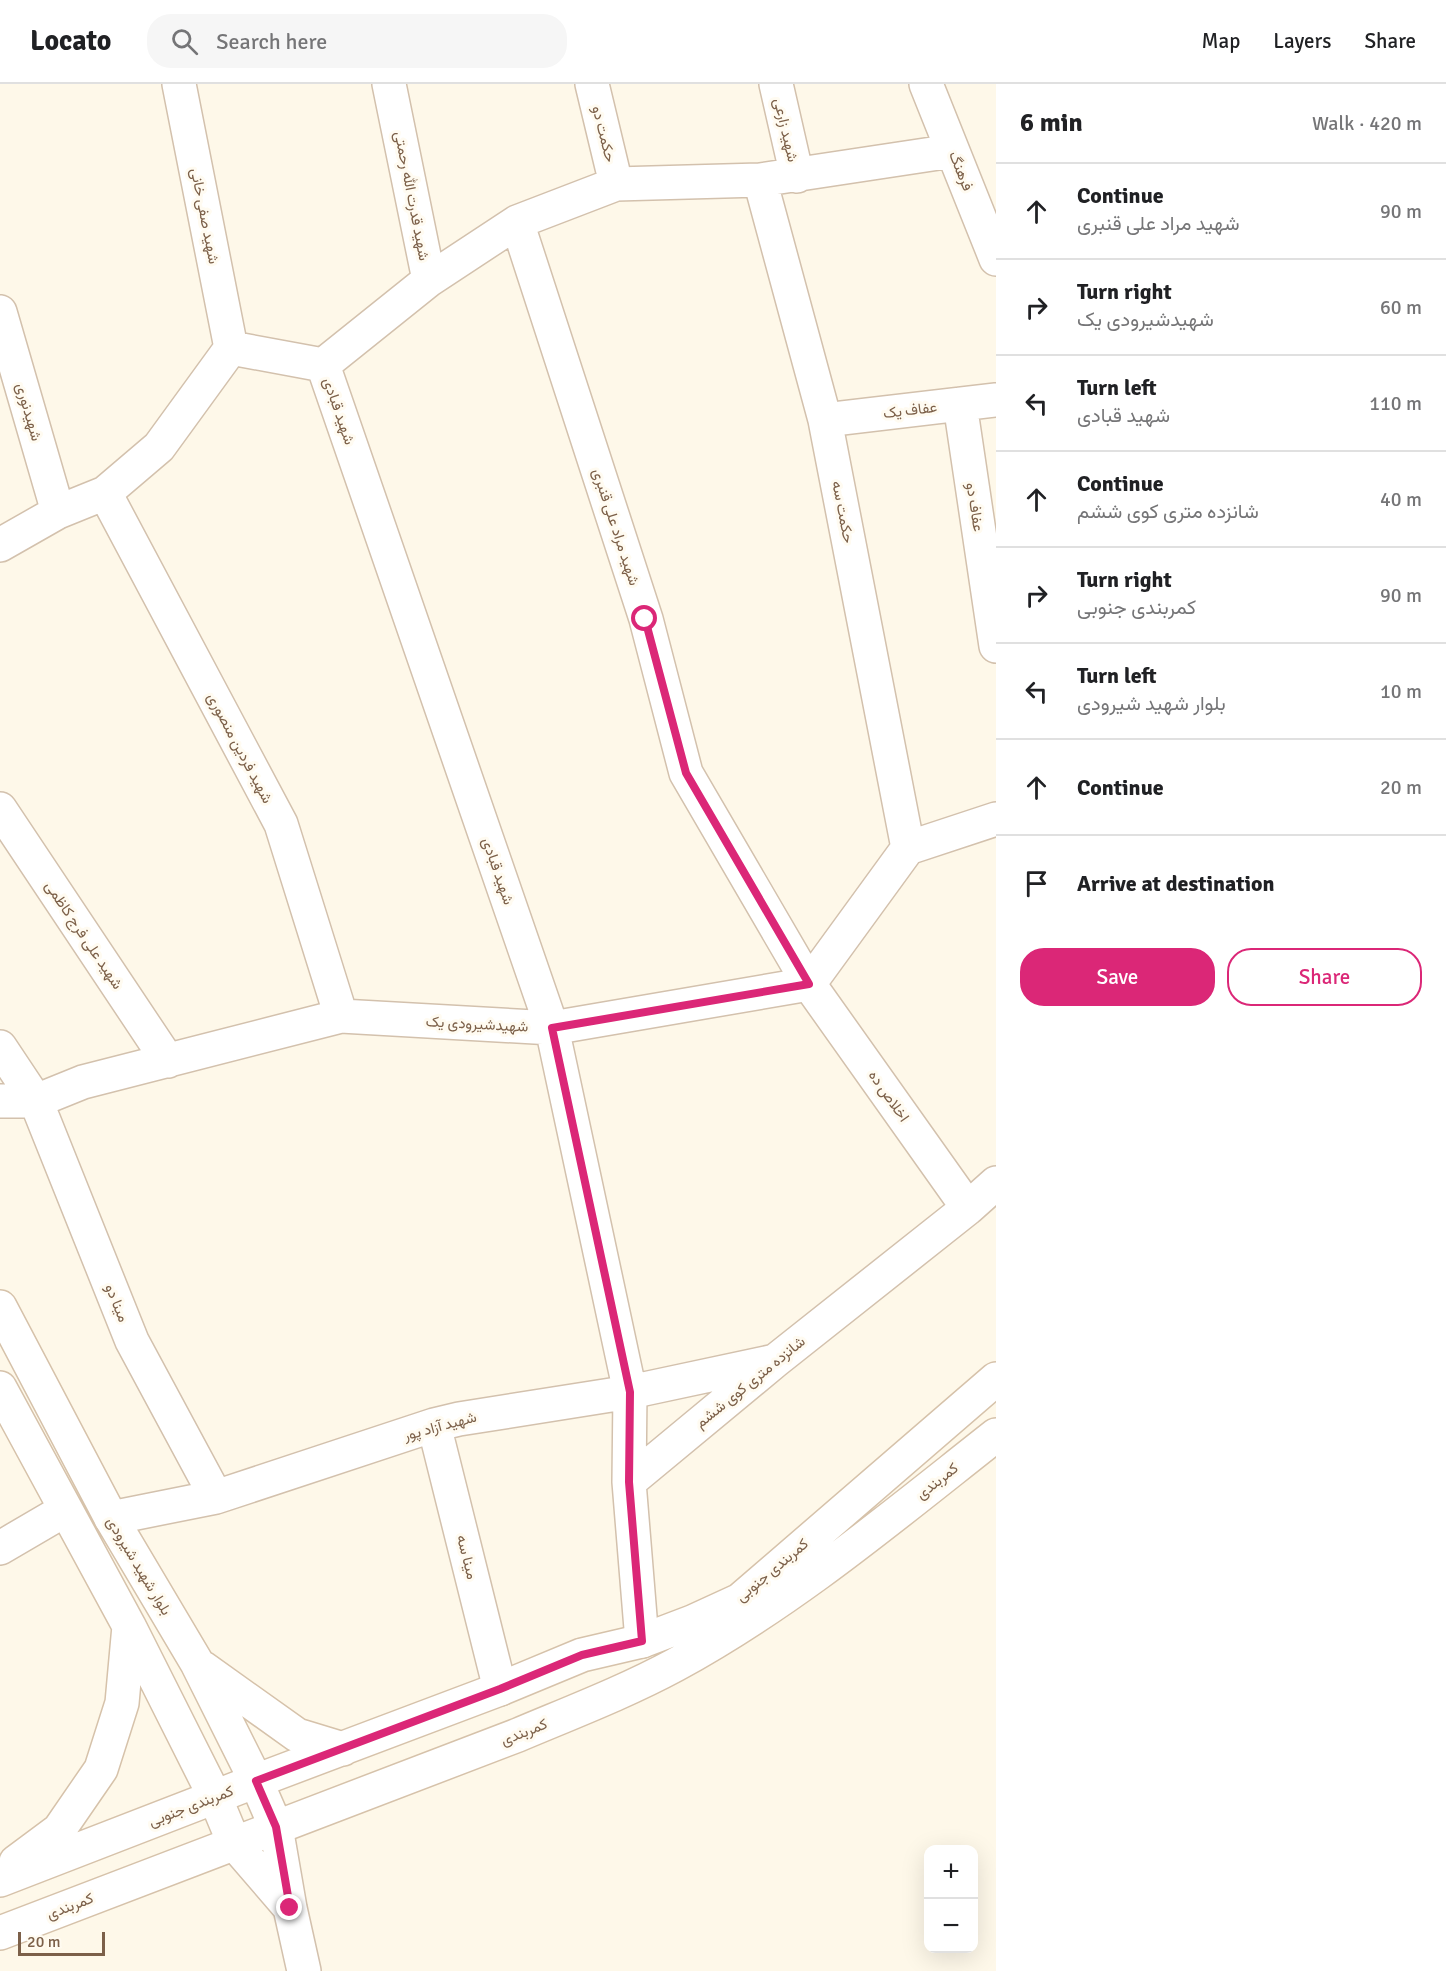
<!DOCTYPE html>
<meta charset="utf-8">
<style>
:root{--surface:#fff;--page:#f6f6f6;--text:#202124;--muted:#757577;--line:#e0e0e0;--accent:#db2777}
body{margin:0;font-family:Signika,Vazirmatn,sans-serif;background:var(--page);color:var(--text)}
.controls{position:absolute;right:18px;bottom:18px;display:grid;overflow:hidden;border-radius:12px;box-shadow:0 6px 24px #0002}
.controls button{width:54px;height:54px;display:grid;place-items:center;padding:0;border:0;border-bottom:2px solid var(--line);background:var(--surface);color:var(--text);font:30px sans-serif}
.scale{position:absolute;left:18px;bottom:15px;width:87px;box-sizing:border-box;padding-left:6px;border:3px solid #7c6049;border-top:0;font-size:16px;line-height:21px;white-space:nowrap;color:#7c6049;-webkit-text-stroke:4px #fffbf1;paint-order:stroke}
.stop{position:absolute;width:18px;height:18px;margin:-14px;border:4px solid #db2777;border-radius:50%;background:#fff}
.stop.end{background:#db2777;border-color:#fff;box-shadow:0 2px 6px #0008}
.list{margin:0;padding:0;list-style:none}
h2{display:flex;justify-content:space-between;align-items:center;height:78px;margin:0;padding:0 24px;font-size:26px}
h2 small{font-size:20px;font-weight:400;color:var(--muted)}
.list li{display:grid;grid-template-columns:39px 1fr auto;gap:18px;align-items:center;box-sizing:border-box;height:96px;padding:0 24px;border-top:2px solid var(--line)}
.list b{display:block;font-size:22px;white-space:nowrap}
.list p{margin:0;font-size:20px;white-space:nowrap;color:var(--muted)}
.list em{font-size:20px;font-style:normal;color:var(--muted)}
.actions{display:flex;gap:12px;padding:18px 24px}
.actions a{flex:1;padding:14px 0;border:2px solid var(--accent);border-radius:24px;text-align:center;font-size:21px;color:var(--accent)}
.actions .main{background:var(--accent);color:#fff}
.icon{flex:none;width:33px;height:33px;fill:none;stroke:currentColor;stroke-width:2;stroke-linecap:round;stroke-linejoin:round}
.map{position:relative;flex:none;width:996px;height:1887px;overflow:hidden}
header{display:flex;align-items:center;gap:36px;box-sizing:border-box;height:84px;padding:0 30px;background:var(--surface);border-bottom:2px solid var(--line)}
header strong{font-size:28px}
nav{display:flex;gap:33px;margin-inline-start:auto;font-size:21px}
.search{width:420px;height:54px;background:var(--page);display:flex;align-items:center;gap:15px;box-sizing:border-box;padding:0 21px;border-radius:24px;color:var(--muted);font-size:22px}
main{display:flex}
aside{flex:1;background:var(--surface)}
.map>svg:first-child{display:block}
.lines{fill:none;stroke-linecap:round;stroke-linejoin:round}
.minor-casing{stroke:#d3c1ad;stroke-width:36}
.tertiary-casing{stroke:#d3c1ad;stroke-width:36}
.secondary-casing{stroke:#d6c2aa;stroke-width:36}
.minor{stroke:#fff;stroke-width:33}
.tertiary{stroke:#fff;stroke-width:33}
.secondary{stroke:#fff;stroke-width:33}
.route{stroke:#db2777;stroke-width:8}
.labels{text-anchor:middle;stroke-width:6;stroke-linejoin:round;paint-order:stroke}
.street-label{font-size:15px;fill:#7c6049;stroke:#fffbf1}
</style>
<header>
<strong>Locato</strong>
<div class="search"><svg class="icon" aria-label="search" viewBox="0 0 24 24"><circle cx="10" cy="10" r="6"/><path d="M15 15l6 6"/></svg>Search here</div>
<nav><a>Map</a><a>Layers</a><a>Share</a></nav>
</header>
<main>
<div class="map">
<svg width="996" height="1887" viewBox="0 0 996 1887">
<rect width="100%" height="100%" fill="#fef8e9"/>
<g class="lines">
<defs>
<path id="minor" d="M179 0 231 264
M592 0 616 100
M776 0 797 92
M926 0 996 175
M760 96 825 336 908 764
M517 138 646 535 686 689 809 900 968 1124
M429 196 517 138 616 100 760 96 952 67
M0 228 58 428
M231 264 323 281 552 944 630 1308 629 1398
M323 281 429 196 389 0
M960 320 996 562
M825 336 996 316
M105 409 281 740 341 932
M0 461 58 428 105 409 159 363 231 264
M0 725 168 977
M0 963 36 1017 132 1257 216 1413
M0 1017H36L83 998 341 932 552 944 809 900 908 764 996 735
M434 1341 500 1605
M111 1434 216 1413 434 1341 459 1335 630 1308 775 1277
M0 1464 65 1426
M642 1557 629 1398 775 1277 968 1124 996 1099"/>
<path id="tertiary" d="M276 1743 290 1824 304 1887
M234 1759 290 1824"/>
<path id="secondary" d="M0 1223 111 1434 197 1579 256 1697 276 1743
M0 1304 129 1542 215 1713 234 1759
M203 1584 297 1651 343 1665
M16 1778 59 1746 101 1685 122 1619 129 1542
M0 1796 256 1697 500 1605 582 1571 642 1557 692 1538 740 1516 996 1295
M0 1849 518 1651C570 1629 625 1608 675 1581 791 1518 893 1432 996 1351"/>
</defs>
<use href="#minor" class="minor-casing"/>
<use href="#tertiary" class="tertiary-casing"/>
<use href="#secondary" class="secondary-casing"/>
<use href="#minor" class="minor"/>
<use href="#tertiary" class="tertiary"/>
<use href="#secondary" class="secondary"/>
</g>
<g class="lines">
<path class="route" d="M290 1824 276 1743 256 1697 500 1605 582 1571 642 1557 629 1398 630 1308 552 944 809 900 686 689 645 535"/>
</g>
<g class="labels">
<g class="street-label">
<text transform="translate(786 46) rotate(77)" y="5">شهید زارعی</text>
<text transform="translate(604 50) rotate(76)" y="5">حکمت دو</text>
<text transform="translate(961 87) rotate(68)" y="5">فرهنگ</text>
<text transform="translate(412 112) rotate(79)" y="5">شهید قدرت الله رحمتی</text>
<text transform="translate(205 132) rotate(79)" y="5">شهید صفی خانی</text>
<text transform="translate(910 326) rotate(-7)" y="5">عفاف یک</text>
<text transform="translate(339 327) rotate(71)" y="5">شهید قبادی</text>
<text transform="translate(29 328) rotate(74)" y="5">شهیدنوری</text>
<text transform="translate(975 423) rotate(81)" y="5">عفاف دو</text>
<text transform="translate(843 428) rotate(79)" y="5">حکمت سه</text>
<text transform="translate(616 443) rotate(72)" y="5">شهید مراد علی قنبری</text>
<text transform="translate(240 664) rotate(62)" y="5">شهید فردین منصوری</text>
<text transform="translate(498 787) rotate(71)" y="5">شهید قبادی</text>
<text transform="translate(84 851) rotate(56)" y="5">شهید علی فرج کاظمی</text>
<text transform="translate(477 940) rotate(3)" y="5">شهیدشیرودی یک</text>
<text transform="translate(889 1012) rotate(55)" y="5">اخلاص ده</text>
<text transform="translate(117 1219) rotate(68)" y="5">مینا دو</text>
<text transform="translate(750 1298) rotate(-39)" y="5">شانزده متری کوی ششم</text>
<text transform="translate(440 1342) rotate(-15)" y="5">شهید آزاد پور</text>
<text transform="translate(937 1397) rotate(-38)" y="5">کمربندی</text>
<text transform="translate(467 1473) rotate(76)" y="5">مینا سه</text>
<text transform="translate(139 1482) rotate(59)" y="5">بلوار شهید شیرودی</text>
<text transform="translate(772 1486) rotate(-40)" y="5">کمربندی جنوبی</text>
<text transform="translate(524 1648) rotate(-22)" y="5">کمربندی</text>
<text transform="translate(191 1722) rotate(-21)" y="5">کمربندی جنوبی</text>
<text transform="translate(70 1822) rotate(-21)" y="5">کمربندی</text>
</g>
</g>
</svg>
<div class="controls">
<button>+</button>
<button>−</button>
</div>
<div class="scale">20 m</div>
<div class="stop" style="left:645px;top:535px"></div>
<div class="stop end" style="left:290px;top:1824px"></div>
</div>
<aside>
<h2>6 min<small>Walk · 420 m</small></h2>
<ul class="list">
<li><svg class="icon" aria-label="ahead" viewBox="0 0 24 24"><path d="M12 20V5M6 11l6-6 6 6"/></svg><div><b>Continue</b><p>شهید مراد علی قنبری</p></div><em>90 m</em></li>
<li><svg class="icon" aria-label="right" viewBox="0 0 24 24"><path d="M7 20v-9h11M14 6l5 5-5 5"/></svg><div><b>Turn right</b><p>شهیدشیرودی یک</p></div><em>60 m</em></li>
<li><svg class="icon" aria-label="left" viewBox="0 0 24 24"><path d="M17 20v-9H6M10 6l-5 5 5 5"/></svg><div><b>Turn left</b><p>شهید قبادی</p></div><em>110 m</em></li>
<li><svg class="icon" aria-label="ahead" viewBox="0 0 24 24"><path d="M12 20V5M6 11l6-6 6 6"/></svg><div><b>Continue</b><p>شانزده متری کوی ششم</p></div><em>40 m</em></li>
<li><svg class="icon" aria-label="right" viewBox="0 0 24 24"><path d="M7 20v-9h11M14 6l5 5-5 5"/></svg><div><b>Turn right</b><p>کمربندی جنوبی</p></div><em>90 m</em></li>
<li><svg class="icon" aria-label="left" viewBox="0 0 24 24"><path d="M17 20v-9H6M10 6l-5 5 5 5"/></svg><div><b>Turn left</b><p>بلوار شهید شیرودی</p></div><em>10 m</em></li>
<li><svg class="icon" aria-label="ahead" viewBox="0 0 24 24"><path d="M12 20V5M6 11l6-6 6 6"/></svg><div><b>Continue</b></div><em>20 m</em></li>
<li><svg class="icon" aria-label="arrive" viewBox="0 0 24 24"><path d="M6 21V4h12l-3 4 3 4H6"/></svg><div><b>Arrive at destination</b></div></li>
</ul>
<div class="actions"><a class="main">Save</a><a>Share</a></div>
</aside>
</main>
